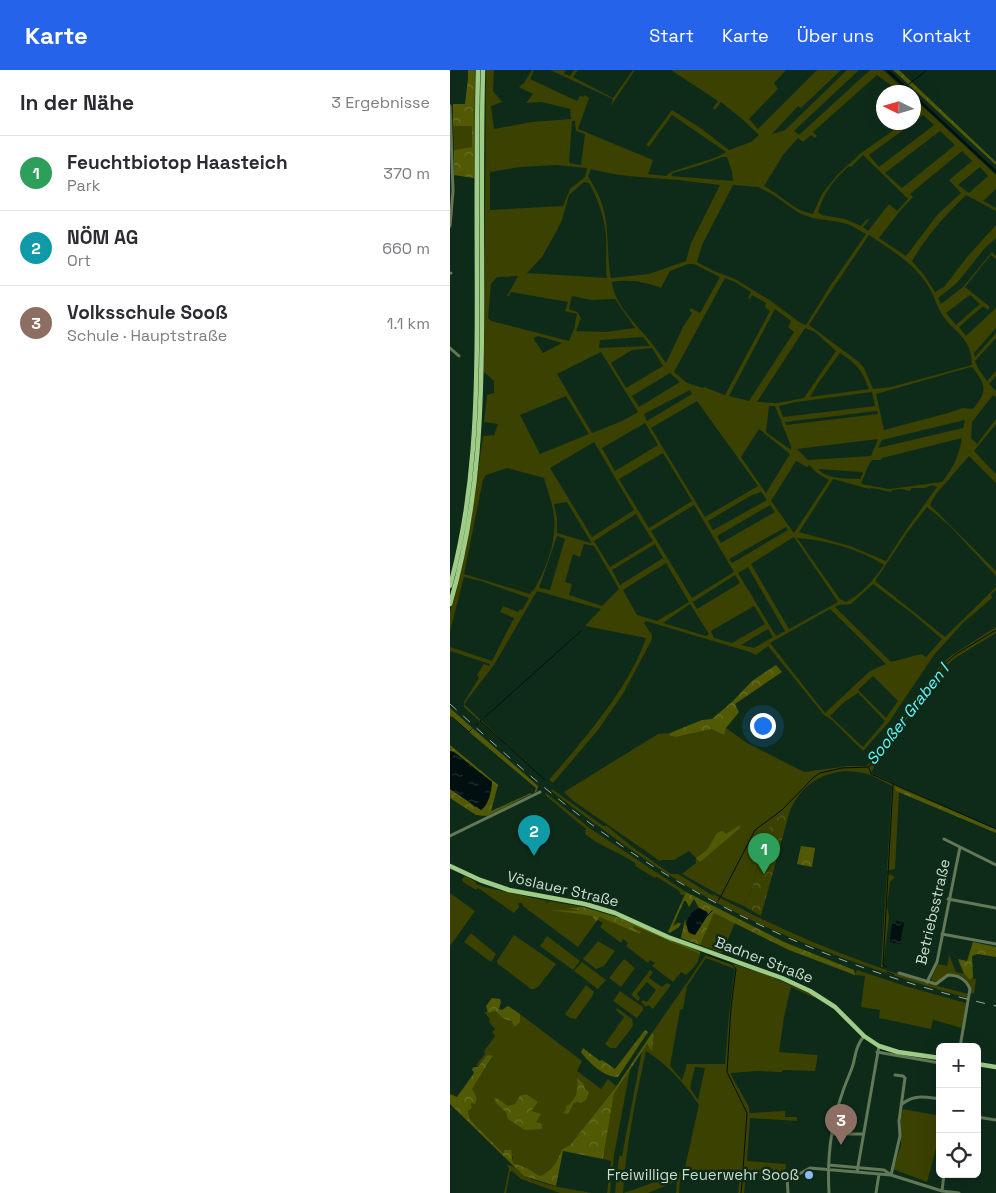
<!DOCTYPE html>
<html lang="de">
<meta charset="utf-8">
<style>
:root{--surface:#fff;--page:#f2f2f3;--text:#2b2b33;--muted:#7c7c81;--line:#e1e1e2;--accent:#2563eb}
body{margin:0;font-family:"Space Grotesk",sans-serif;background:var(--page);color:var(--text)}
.controls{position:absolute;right:15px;bottom:15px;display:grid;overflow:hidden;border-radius:8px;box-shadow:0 5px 20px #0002}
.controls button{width:45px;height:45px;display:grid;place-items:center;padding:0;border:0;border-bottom:1px solid var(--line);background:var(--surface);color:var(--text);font:25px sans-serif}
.compass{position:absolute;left:426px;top:15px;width:45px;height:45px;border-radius:50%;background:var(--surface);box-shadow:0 5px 20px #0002;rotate:275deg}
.you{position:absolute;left:312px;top:655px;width:18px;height:18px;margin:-12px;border:4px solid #fff;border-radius:50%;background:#1a73e8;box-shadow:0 0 0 8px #1a73e833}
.badge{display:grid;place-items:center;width:32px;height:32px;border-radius:50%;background:var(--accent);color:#fff;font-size:16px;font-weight:700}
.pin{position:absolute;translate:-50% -41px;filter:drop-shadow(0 1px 2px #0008)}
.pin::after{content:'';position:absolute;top:26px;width:18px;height:15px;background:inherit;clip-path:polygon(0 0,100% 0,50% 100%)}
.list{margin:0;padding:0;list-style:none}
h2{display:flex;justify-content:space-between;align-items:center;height:65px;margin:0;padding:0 20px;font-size:21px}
h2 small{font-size:16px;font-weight:400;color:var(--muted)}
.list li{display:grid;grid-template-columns:32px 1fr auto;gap:15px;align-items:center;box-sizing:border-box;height:75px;padding:0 20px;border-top:1px solid var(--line)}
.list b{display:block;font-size:19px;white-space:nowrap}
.list p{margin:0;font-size:16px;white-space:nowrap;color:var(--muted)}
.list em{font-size:16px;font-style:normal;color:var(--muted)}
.icon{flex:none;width:28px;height:28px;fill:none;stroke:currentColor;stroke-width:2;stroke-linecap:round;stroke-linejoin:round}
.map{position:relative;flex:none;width:546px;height:1123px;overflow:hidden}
header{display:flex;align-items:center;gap:30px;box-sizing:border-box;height:70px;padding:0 25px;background:var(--accent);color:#fff}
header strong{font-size:24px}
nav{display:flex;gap:28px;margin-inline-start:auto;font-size:18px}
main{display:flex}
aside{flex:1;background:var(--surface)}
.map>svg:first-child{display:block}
.grass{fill:#3b4100;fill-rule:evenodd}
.forest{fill:url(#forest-crowns)}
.park{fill:url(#park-crowns)}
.water{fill:url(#water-ripples)}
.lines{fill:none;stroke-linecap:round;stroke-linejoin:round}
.stream{stroke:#010f10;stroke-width:1}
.canal{stroke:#010f10;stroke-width:2.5}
.minor{stroke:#627857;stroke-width:3}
.major{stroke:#9fcd88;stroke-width:4.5}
.rail{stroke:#9aaea1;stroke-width:1;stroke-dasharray:9 9;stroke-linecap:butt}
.poi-dot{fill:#8abafc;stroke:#0e2b1a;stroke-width:2}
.labels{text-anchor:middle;stroke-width:5;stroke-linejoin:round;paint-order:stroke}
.street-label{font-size:15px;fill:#ccddd1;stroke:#0e2b1a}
.poi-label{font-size:15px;fill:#ccddd1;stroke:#0e2b1a;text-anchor:end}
.water-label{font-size:16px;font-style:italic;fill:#67f6f8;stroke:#0e2b1a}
</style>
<header>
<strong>Karte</strong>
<nav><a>Start</a><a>Karte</a><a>Über uns</a><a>Kontakt</a></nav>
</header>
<main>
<aside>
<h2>In der Nähe<small>3 Ergebnisse</small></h2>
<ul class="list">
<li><span class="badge" style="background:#2e9e5b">1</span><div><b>Feuchtbiotop Haasteich</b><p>Park</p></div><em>370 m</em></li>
<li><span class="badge" style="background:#0f9aa8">2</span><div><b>NÖM AG</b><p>Ort</p></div><em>660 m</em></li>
<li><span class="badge" style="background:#8d6e63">3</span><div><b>Volksschule Sooß</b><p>Schule · Hauptstraße</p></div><em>1.1 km</em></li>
</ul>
</aside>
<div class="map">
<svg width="546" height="1123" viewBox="0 0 546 1123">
<defs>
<pattern id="forest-crowns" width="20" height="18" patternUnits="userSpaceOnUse" patternTransform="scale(1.25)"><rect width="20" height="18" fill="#525904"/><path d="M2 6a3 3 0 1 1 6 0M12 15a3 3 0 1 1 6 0" fill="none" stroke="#6a7028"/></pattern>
<pattern id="park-crowns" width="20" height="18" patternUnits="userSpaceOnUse" patternTransform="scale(1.25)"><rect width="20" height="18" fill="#3b4100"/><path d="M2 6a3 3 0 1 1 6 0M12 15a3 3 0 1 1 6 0" fill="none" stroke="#565c24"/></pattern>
<pattern id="water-ripples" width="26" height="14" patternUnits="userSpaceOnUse" patternTransform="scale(1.25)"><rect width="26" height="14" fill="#010f10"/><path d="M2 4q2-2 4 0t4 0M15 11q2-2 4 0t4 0" fill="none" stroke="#253232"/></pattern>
</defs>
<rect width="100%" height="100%" fill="#0e2b1a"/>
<path class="grass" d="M36 0H44L43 21 52 32 41 36 44 59 82 52 121 49 120 39 92 32 76 33 83 24 69 17 74 13 82 0H84L80 9 127 31 130 26 134 27 135 25 139 28 128 59 203 90 198 104 216 106 221 102 267 87 276 82 222 45 199 77 196 75 222 40 252 59 279 80 301 72 309 65 292 49 271 32 265 40 263 38 268 31 221 0H336L324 13 328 19 299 49 308 59 367 0H391L351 38 348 36 322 64 335 60 397 0H409L344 61 349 65 420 0H433L457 22H450L427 5 363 62 367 66 365 68 361 65 353 72 348 68 333 85 314 116C331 125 344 141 363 144L372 124 388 104 411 83 454 53H463L419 85 429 97 484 55 473 45 464 52V46L469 41 464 36V28L546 105V119L533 131 546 138V141L516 125C493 148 479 163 462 191L474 205 485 222 494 217 517 187 546 155V168L535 178 507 213 488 228 491 234 513 217 542 182 546 186V189L541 185 515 217 540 237 538 240 533 236 509 257 516 266 546 238V258L524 283 525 287 546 263V268L525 291 528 298 537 311 546 301V306L539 314 546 321V327L543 325 522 352 521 368 527 374 546 349V354L524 381 546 404V413L519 386 486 424 480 435 546 501V506L500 456 477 437 457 463 425 511 495 567 546 517V520L541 524 542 528 513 553 484 585 439 652 413 681 382 650 374 645 318 576 306 585 300 582 196 551 194 553 202 565V569L174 622 148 660 103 713 99 710C134 669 178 620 196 568L135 556 151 539 87 521 44 595 14 634 79 696 14 637V632L29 608 27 605 34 594 39 596 40 594 0 581V577L42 591 64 548 50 542 53 536 68 542 70 539 72 540 79 528 31 511 14 507 0 561V542L14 487 22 444 33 366 44 365 48 354 34 352 37 325 44 323V311L34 302ZM122 51H125L126 61 135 64 131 95 119 93ZM490 61 505 75 452 118 435 103ZM512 81 522 91 499 110 511 123 488 144 456 186 429 168 450 141 463 127 460 124ZM413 85 458 129 447 141 439 134 418 161 413 157 419 150 417 149 411 156 395 149 372 145 368 142C375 121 383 111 399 96L401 97ZM272 87H277L282 102 283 111 221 106 223 103 251 95ZM106 95 137 98 135 107 120 119 113 136 40 140V102L70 97ZM530 97 538 106 519 123 508 115ZM141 99C166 106 190 107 215 109 233 110 251 113 270 115L241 173 236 191 199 204 161 208C156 183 160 158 152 134 149 124 143 115 138 106ZM134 112 139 113C148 129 154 146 156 165 157 179 155 194 157 208L77 203 92 187 105 164 112 150 119 125ZM283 115 308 117 322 124 349 143 362 148 389 152 400 155 416 164 380 216 356 255 349 252 321 231 285 209 264 201 247 192 252 175ZM419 165C441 180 466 194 480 219 484 226 487 236 491 243 505 265 521 265 522 295L441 317 423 319 414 298 409 292 359 255 377 227ZM238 194H244L270 207 250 243 241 238 239 240 242 243 233 257 216 293C211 286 206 278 200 271 187 255 164 234 162 212 178 209 196 212 211 218L220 201ZM68 206 57 226H59L61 222 118 232 115 241 127 244 124 259 119 271 41 251 38 248 41 214 47 207ZM275 208 285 212 301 222 298 228 300 229 302 225 316 233 315 237 320 241 275 325 254 317 253 318 237 313 224 302ZM520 225 530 234 506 255 496 243ZM122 226 141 230 165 229 185 258 156 262 126 261 131 248 127 242 119 239ZM325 239 341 251 338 257 344 262 299 331 279 326ZM355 258 365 262 386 281 354 328 327 333 307 332ZM88 266 112 273 93 283 83 268ZM193 267 200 276 149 278 150 270ZM202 278 213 296 176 318 161 293 182 280ZM151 282 188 342 172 351 142 363 107 304ZM390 283C407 294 412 300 419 319L360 327 369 312ZM521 297 523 298C536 316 538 320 523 339L513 338 498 343 434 360 426 324ZM220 303 230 312 189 337 182 326ZM240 320 242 324 197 351 194 344ZM422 322 425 336 333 347 329 336 346 332ZM116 326 139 364 90 384 70 345ZM247 331 308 416 255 447 201 358ZM319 336H325L341 376V380L316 362ZM427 341 428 344 336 355 335 352ZM515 350 513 358 428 378 432 370ZM195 353 208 375 165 401 152 378ZM309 359 340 384 316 423 291 387ZM512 368C509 386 503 398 492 412L439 419 411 414 418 396 422 390H431L432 388ZM428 369 421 386 358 390 347 379ZM144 372 184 440 142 467 100 398ZM213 383 242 431 199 458 169 409ZM346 391 357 397 359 395 367 403 379 410 344 463 321 431ZM57 398 94 408C97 420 103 434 104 446 107 471 96 500 83 521L41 508 82 521 80 524 14 504 33 410 36 405ZM368 399 412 402 413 403 410 409C396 408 378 410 368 399ZM383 409 419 419 422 418 441 422 442 420 451 419 460 421 462 418H475L482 415 487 417 454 463 436 491 400 476 349 462ZM311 422 317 430 263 460 258 451 302 425ZM117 432 141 472V473L107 463V448L104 434ZM244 435 284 502 242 528 201 461ZM320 435 325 442 271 473 267 466ZM186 444 203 471 160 497 144 471ZM336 457 338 460 282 493 279 489ZM107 466 115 469 100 520 89 518ZM344 467 388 532 339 559 301 494ZM347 468C377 470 409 479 434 495 423 510 413 523 396 532L390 529ZM134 474 144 476 169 519 152 536 119 525 122 514 115 512 123 484 130 487ZM205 474 213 488 170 515 162 500ZM216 493 239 532 207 551 187 545 173 520ZM298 497 335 561 326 566 288 503ZM285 505 290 513 247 539 243 532ZM423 514 463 544 492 569 476 587 471 584 441 592 385 537 389 535 401 534ZM240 534 259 564 256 566 213 553ZM304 536 315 554 282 573 264 568 261 561ZM380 539 436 594 420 601 375 643 320 573ZM318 559 323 567 304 578 291 575ZM423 606 448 631 436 648 408 620ZM408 623 435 651 413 677 380 646 393 633Z
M100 0H116L114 4 120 6 124 0H128L123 7 163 28 183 0H185L161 36 163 29Z
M3 56H22V78L4 80Z
M546 557V563L505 588 490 602 427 691 421 703 546 759 444 716 446 721 449 722 445 799 437 801 442 716C434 712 426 707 417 704 384 694 350 711 339 744L336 742 316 762 303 816 294 836 275 828 232 804 246 793V788L239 781 224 790H212L210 791 122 730 114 722 208 664 220 663V666L226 667 262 659 276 658 297 673 354 702 398 696H417L487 599 502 585Z
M102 719 153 756H157L181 776 221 804H228L265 827 261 823C342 867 429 902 518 924L517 928C420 900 323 867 235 815 189 787 145 754 101 721Z
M96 723 141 759 236 822 235 825H231L229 821 207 807 205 808 185 796 186 794C170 782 151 777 135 764L136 759 95 725Z
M437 803 445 807 440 812 437 836 439 847 433 897H431Z
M15 806 26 812V814L34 817 97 831 96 834 99 831 133 837 119 838 136 841H111L142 846 146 852 128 877 73 836 72 833H68L69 837 64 843 28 818 26 820 13 812 12 809Z
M0 823 25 841 0 876Z
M264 842 285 853 272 883 250 875Z
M150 847 183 857 184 856 250 884C249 893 242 899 236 905L231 902 223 912 202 896 205 893 200 890 198 893 176 876 178 873 173 869 171 873 150 857 153 853 148 850Z
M21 863 46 884 41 892 14 872Z
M64 865 106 894 88 917 84 919H81L48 894 47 891Z
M97 866 130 891 123 900 90 876Z
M148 871 165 881 154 896 146 899 133 889Z
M256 885 320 906 365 926V928L341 917 334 947 329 982 368 985 365 1001 333 1000 332 1002 306 1001 281 1003V1005L298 1035 300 1043 335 1041V1047H347V1051L300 1048 297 1091 336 1094 335 1106 296 1103 294 1123H288L290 1104H255L230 1109 229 1123H226L227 1111 198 1123H165L169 1086H172L192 981 197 974 202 980 204 964 202 963ZM256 888 285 899 279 944 275 994H237L232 1010 220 996 230 940 233 939 237 916ZM196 981C217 994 235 1014 249 1035L234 1101 183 1120 173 1123C176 1074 186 1028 196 981ZM245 997 255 998 248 1030 240 1018Z
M499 885 506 902 514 904 520 910 522 908 526 909 524 924 521 923C520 902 500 900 487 912L482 911 481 908 488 894 497 896Z
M174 889 185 898 171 917 159 908Z
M132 892 156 910 148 919 124 901Z
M200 900 203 902 199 908 212 917 217 913 221 915 203 939 198 935 196 937 191 932 193 930 197 932 206 920 197 912 187 924 190 928 188 931 181 925Z
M407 900 455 916 516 933 512 958 480 949 483 950 481 959 429 948 430 940 411 937 415 906 405 905Z
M136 915 144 922 143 925 126 949 120 948 115 944Z
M170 921 193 937V940L187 948 163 931Z
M167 938 182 949 183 956 166 978H160L155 974 174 947 166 940Z
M45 941 54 949 70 952V944L132 991 127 1001 130 1003 151 1019 158 1009 166 1016 120 1075 112 1079C107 1092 103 1100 90 1106L77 1098 63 1093V1087L55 1081 53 1083 20 1050 18 1041 22 1038 21 1033 26 1025 22 1019 43 987 37 985 28 997 26 995 35 984 34 981 45 966 42 962 45 959 39 952 40 949 34 942Z
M180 1000 164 1085 160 1123H157L161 1091 153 1089 164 1024Z
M453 1039 490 1046C490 1068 483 1090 477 1112L443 1099 451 1075V1046Z
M57 1095C65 1095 69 1103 76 1107 97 1116 120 1119 142 1123H110L71 1109 62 1101 60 1102 56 1123H54L59 1099Z"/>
<path class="forest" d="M18 0H25L24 108 4 105V80L22 77V56H3V34H15L18 8Z
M443 0H449L546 92V95Z
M326 595 332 602 285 634 289 642 276 658 274 665 262 659 226 667 220 666V663L252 650 262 649 283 631 302 611Z
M0 638 88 716 87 721 84 723 86 718 0 646Z
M0 675 48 715 41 741 81 723V724L37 746 26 745 0 728V719L17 730 25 737 42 712 4 682 0 681Z
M444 716 546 759V763L446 721Z
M290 755V758L250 792 246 788 257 780 267 763 272 761 276 764Z
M351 776 365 778 362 797 347 794Z
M236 822 334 872 404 900 405 905 339 880 264 843 250 875 231 868 235 849 236 856 257 842 249 838 244 829 239 837 236 831H234L223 856 228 853H231L229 857 220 863 218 862Z
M133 837 170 848 250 882V884L184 856 183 858 191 862 190 864 150 847 146 852 142 846 101 840 132 841 117 838Z
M523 872 546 877V887L527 884 522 886 523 907 520 910 514 904 508 889 517 891Z
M42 928 50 929 51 932 49 939 52 940 58 936 70 944V952L64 957 62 951 54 949 45 941 38 943 36 936Z
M195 960 198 962 168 1007C155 1008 138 992 131 982L133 978 150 991 152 990 165 999Z
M202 963 204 964 202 981 197 974 164 1024 153 1089 113 1081 106 1116 74 1106 0 1034V1024L7 1027 24 1003 22 999 24 997H28L37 985 43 986 22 1019C26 1025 28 1027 25 1034L21 1033 22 1038 18 1041 20 1050 53 1083 55 1080H61L63 1093 77 1098 90 1106C103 1100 107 1092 112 1079L120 1075 168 1014Z
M127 1008 133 1013 135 1019 139 1022 136 1030 131 1033 127 1032 124 1033 118 1044 113 1043 117 1038 115 1037C126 1032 129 1019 127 1008Z
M76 1024 88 1032 81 1041 91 1044 86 1052 92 1054V1059L75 1060 58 1049 56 1042 46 1033 44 1028 50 1030 58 1036 65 1034 70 1026Z"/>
<path class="park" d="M336 742 339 744 311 846 294 836 303 816 316 762 326 749Z"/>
<path class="water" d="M0 681 4 682 42 712C42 721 38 736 31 740L0 719Z
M249 838 257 842 258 845 245 865 239 863C234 852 238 843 249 838Z
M447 851 454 853 450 874 440 872V870L442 853Z"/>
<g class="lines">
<path class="stream" d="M459 14 477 0
M455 17 456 16
M2 647 19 662 22 659
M35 647 131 561
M31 650 30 651 95 710
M26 655 28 654
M419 698 421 704 546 759
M271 826 305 760 332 740 364 707 370 703 392 698 419 697 474 619 491 597 506 584 546 560
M268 831 270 827
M258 845 262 841
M257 885 282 894 286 899 281 937 277 1002 297 1043 293 1100
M436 897 433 895 443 714
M437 902 444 905
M291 1123 293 1104"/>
<path class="canal" d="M437 0 461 22
M463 25 546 102"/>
<path class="minor" d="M0 36 3 121 0 156
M0 203H1
M0 278 9 286
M0 766 90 722
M494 769 546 795
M498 829 546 838
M492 864 546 874
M449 903 486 914 498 905C509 905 516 909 520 919L510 977
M477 912 487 892 510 777
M427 982 490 993
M452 1034C464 1024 475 1027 490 1029
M527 1047 546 1050
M382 1064H413
M379 1095 434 1100 441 1105
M407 1102 429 976
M441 1105 450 1066 449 1051 455 1008 453 1006 445 1005
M492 1121 494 1104
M338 1123 337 1107 341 1104H349L360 1098 441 1105 492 1121 509 1123
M379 1123C377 1090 381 1055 392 1024 395 1014 400 1004 403 995 406 983 406 976 414 966
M426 1123 429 1104"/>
<path class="major" d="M0 516C25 425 27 332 27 238 27 159 26 79 28 0
M0 534C30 432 32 335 32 231 32 154 31 77 33 0
M0 796 30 810 59 820 135 834 165 843 218 867 332 908 360 921 385 937 414 966 429 976 448 982 490 988
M527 994 546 997"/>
<path class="rail" d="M0 634C42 672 84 711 129 745 252 839 396 902 546 936"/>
</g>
<circle class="poi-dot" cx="359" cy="1105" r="5"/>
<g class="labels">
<g class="street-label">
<text transform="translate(113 819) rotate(13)" y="5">Vöslauer Straße</text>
<text transform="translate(483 842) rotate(-77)" y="5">Betriebsstraße</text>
<text transform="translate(314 890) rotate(21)" y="5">Badner Straße</text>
</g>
<g class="poi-label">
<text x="349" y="1110">Freiwillige Feuerwehr Sooß</text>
</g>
<g class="water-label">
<text transform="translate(457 644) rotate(-52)" y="6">Sooßer Graben I</text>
</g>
</g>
</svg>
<div class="controls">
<button>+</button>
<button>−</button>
<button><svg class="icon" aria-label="locate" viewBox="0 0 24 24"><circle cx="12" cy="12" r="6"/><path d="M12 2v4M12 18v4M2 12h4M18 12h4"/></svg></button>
</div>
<svg class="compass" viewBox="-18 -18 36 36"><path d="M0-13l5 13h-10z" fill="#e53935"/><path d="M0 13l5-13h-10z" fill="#7c7c81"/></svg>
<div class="you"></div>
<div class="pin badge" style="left:314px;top:804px;background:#2e9e5b">1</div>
<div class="pin badge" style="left:84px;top:786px;background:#0f9aa8">2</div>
<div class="pin badge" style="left:391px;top:1075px;background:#8d6e63">3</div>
</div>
</main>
